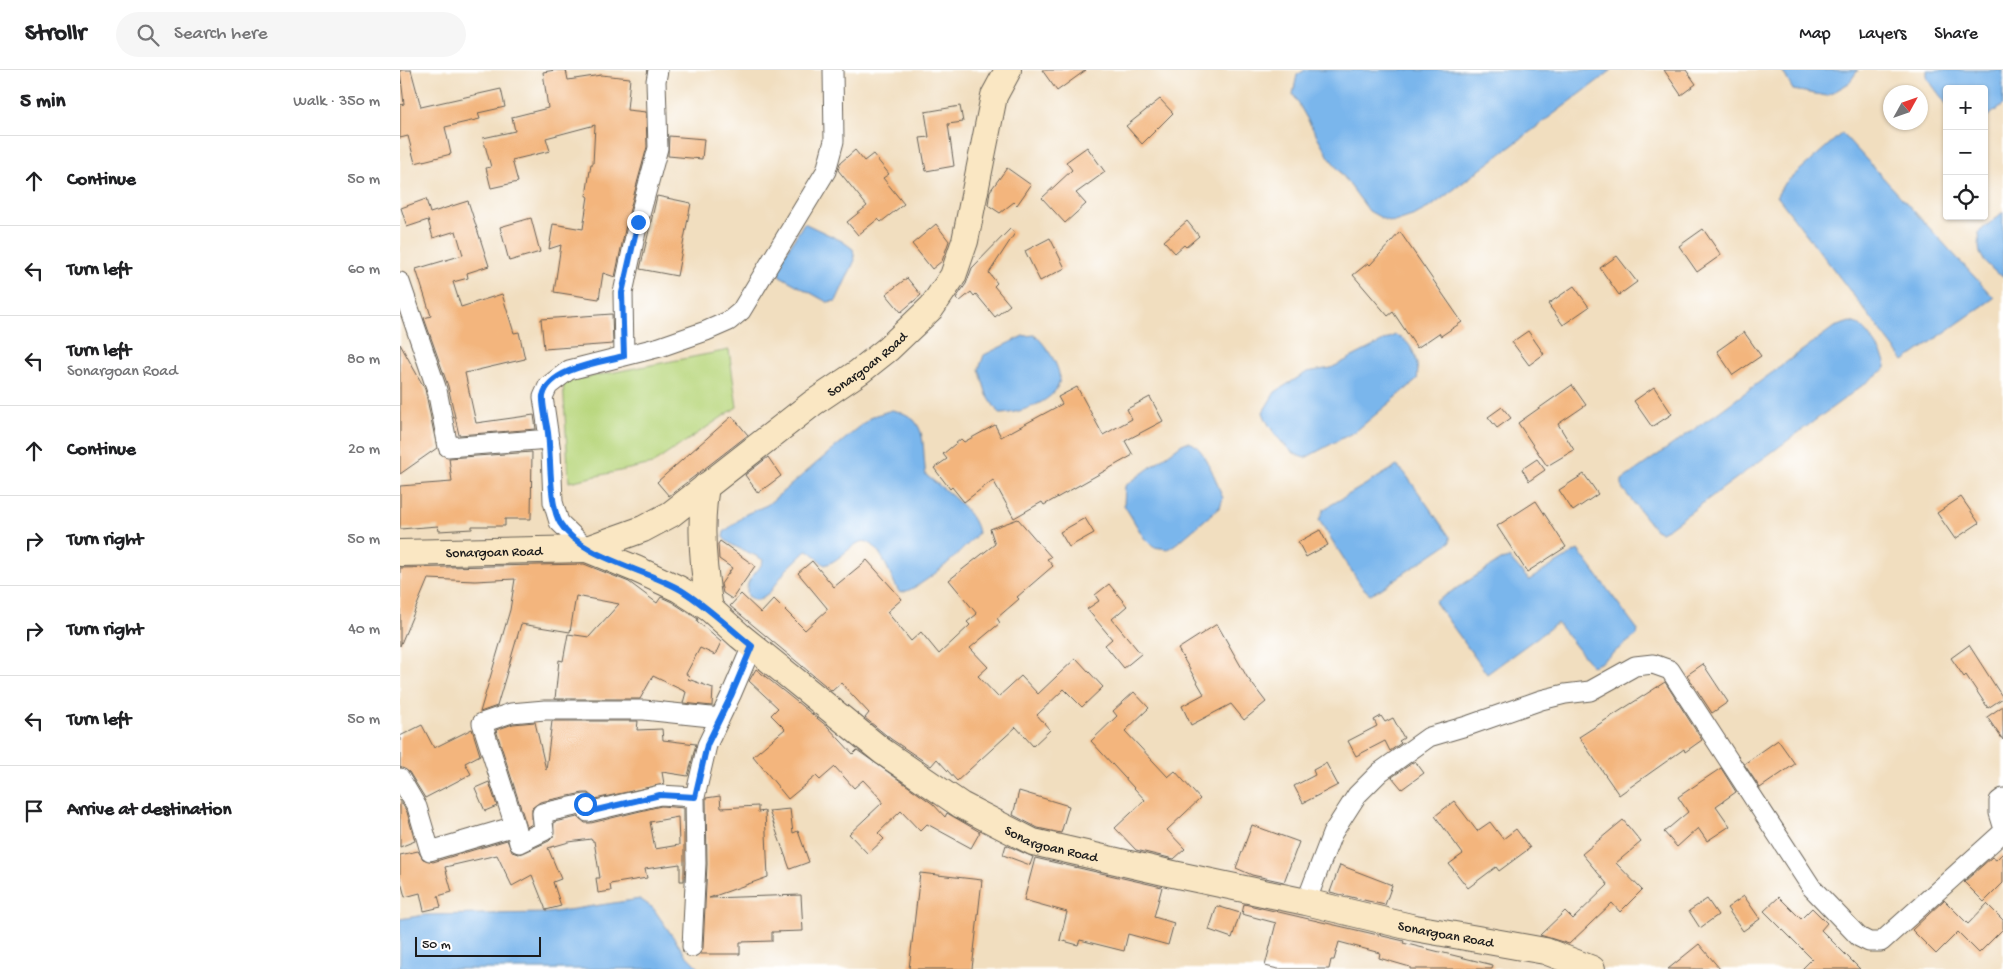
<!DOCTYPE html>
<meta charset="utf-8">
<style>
:root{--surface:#fff;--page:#f6f6f6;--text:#202124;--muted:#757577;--line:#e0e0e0}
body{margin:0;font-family:"Gochi Hand",sans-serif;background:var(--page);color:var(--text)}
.controls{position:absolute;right:15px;top:15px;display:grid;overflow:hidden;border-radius:5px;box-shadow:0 1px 4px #0004}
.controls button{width:45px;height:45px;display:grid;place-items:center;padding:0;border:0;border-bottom:1px solid var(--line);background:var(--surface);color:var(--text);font:25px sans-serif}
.compass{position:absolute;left:1483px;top:15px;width:45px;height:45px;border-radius:50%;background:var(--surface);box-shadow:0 1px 4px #0004;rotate:50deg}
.scale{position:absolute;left:15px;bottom:12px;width:126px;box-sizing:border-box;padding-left:5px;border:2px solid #1c1c1c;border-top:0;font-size:14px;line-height:18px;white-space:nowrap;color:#1c1c1c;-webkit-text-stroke:4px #fff;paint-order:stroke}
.stop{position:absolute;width:15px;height:15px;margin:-11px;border:4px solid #1a73e8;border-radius:50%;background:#fff}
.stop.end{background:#1a73e8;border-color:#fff;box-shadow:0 1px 5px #0008}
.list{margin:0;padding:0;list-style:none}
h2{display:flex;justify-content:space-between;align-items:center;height:65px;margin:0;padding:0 20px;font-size:21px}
h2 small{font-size:16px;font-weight:400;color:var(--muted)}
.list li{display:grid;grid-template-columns:32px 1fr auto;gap:15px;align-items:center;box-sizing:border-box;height:90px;padding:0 20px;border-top:1px solid var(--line)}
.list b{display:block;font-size:19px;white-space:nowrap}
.list p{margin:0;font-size:16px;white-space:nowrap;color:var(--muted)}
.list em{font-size:16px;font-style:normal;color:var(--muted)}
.icon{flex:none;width:28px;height:28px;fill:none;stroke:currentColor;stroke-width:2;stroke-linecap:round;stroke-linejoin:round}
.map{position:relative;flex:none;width:1603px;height:899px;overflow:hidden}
header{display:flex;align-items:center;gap:30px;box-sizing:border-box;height:70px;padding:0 25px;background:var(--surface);border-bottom:1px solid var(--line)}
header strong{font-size:24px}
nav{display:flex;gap:28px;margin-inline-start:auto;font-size:18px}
.search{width:350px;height:45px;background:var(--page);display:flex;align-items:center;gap:12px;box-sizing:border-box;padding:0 18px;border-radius:28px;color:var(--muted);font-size:19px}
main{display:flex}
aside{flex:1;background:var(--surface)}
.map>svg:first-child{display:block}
.green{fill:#b9d77e;stroke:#6a7a4d}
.water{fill:#7ab6ec;stroke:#4b6984}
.building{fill:#f3b57d;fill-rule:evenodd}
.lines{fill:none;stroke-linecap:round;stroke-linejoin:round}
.minor-casing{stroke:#676055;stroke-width:21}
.secondary-casing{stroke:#676055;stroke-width:28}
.minor{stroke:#fff;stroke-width:19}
.secondary{stroke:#fae7c3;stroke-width:26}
.route{stroke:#1a73e8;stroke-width:6}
.labels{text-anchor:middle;stroke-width:4;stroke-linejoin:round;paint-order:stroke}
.street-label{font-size:14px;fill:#1c1c1c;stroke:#fff}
</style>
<header>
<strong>Strollr</strong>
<div class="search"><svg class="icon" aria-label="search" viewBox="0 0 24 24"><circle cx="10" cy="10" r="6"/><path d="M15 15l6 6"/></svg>Search here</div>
<nav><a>Map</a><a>Layers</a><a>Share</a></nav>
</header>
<main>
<aside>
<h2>5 min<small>Walk · 350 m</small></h2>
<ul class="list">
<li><svg class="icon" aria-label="ahead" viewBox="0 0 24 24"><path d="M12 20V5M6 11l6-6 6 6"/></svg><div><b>Continue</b></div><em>50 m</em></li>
<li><svg class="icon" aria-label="left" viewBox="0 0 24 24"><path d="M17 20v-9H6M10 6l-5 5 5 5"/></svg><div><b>Turn left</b></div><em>60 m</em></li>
<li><svg class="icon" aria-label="left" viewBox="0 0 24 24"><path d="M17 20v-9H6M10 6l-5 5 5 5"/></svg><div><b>Turn left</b><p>Sonargoan Road</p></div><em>80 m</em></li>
<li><svg class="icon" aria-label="ahead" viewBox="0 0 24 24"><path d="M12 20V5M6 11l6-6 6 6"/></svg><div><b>Continue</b></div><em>20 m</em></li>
<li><svg class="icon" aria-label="right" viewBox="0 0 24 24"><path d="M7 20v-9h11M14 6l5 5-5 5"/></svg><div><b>Turn right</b></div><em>50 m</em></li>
<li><svg class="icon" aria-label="right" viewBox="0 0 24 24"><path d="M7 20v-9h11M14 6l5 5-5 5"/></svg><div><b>Turn right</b></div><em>40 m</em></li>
<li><svg class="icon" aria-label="left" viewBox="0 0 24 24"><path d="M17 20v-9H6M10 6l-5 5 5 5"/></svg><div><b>Turn left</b></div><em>50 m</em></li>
<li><svg class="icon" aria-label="arrive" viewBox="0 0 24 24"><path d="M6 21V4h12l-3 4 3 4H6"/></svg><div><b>Arrive at destination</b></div></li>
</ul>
</aside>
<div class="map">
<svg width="1603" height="899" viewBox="0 0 1603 899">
<rect width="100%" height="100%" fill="#fff"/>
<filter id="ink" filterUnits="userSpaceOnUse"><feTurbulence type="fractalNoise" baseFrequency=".02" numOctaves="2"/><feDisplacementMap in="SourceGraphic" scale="10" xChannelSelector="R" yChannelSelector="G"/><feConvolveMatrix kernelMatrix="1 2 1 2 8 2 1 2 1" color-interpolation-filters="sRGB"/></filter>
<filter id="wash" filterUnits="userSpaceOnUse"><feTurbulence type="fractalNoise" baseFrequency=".0096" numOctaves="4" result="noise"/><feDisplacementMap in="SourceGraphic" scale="20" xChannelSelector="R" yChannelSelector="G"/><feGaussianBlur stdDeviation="1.12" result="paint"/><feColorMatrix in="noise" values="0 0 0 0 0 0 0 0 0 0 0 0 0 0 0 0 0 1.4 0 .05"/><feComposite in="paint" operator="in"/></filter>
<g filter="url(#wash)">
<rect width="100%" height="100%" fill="#f1debf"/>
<path class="green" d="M329 280 337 337 252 394 169 412 163 312Z"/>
<path class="water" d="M905 0H1212L1032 136 1015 145 994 152 985 150 969 141 929 87 893 24 897 5Z
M1382 0H1458L1449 13 1427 26 1393 20Z
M1527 0H1603V35L1584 49V19H1547V35L1527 8Z
M1442 63 1594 228 1504 291 1377 126 1383 115Z
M1603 142V206C1595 204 1583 191 1580 183 1578 177 1580 168 1579 162Z
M404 153 442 171 453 179 455 190 436 231 427 232 380 206 377 197Z
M1450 252C1454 253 1459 254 1461 257 1469 264 1487 288 1486 298L1269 458 1261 462 1255 460 1222 418V410L1316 344 1434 257Z
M635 265C645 274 663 299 659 313 654 333 616 344 599 344L587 325 579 299 584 285 623 266Z
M995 265C1013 270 1020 294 1017 310L956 361 905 388C889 385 867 357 863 342L875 322 907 302 931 298Z
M492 340C530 347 521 375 526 405 543 419 575 440 578 463 563 481 522 519 500 523 491 511 478 462 458 473 446 480 438 491 425 495 418 491 415 483 407 480L386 500 370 522 359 530H355L348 526C343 507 359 505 363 490 352 482 329 477 323 467L324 462 346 444 367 435 464 353 473 346Z
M787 372C804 372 817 415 823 428L820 437 780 471 768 479 753 477 744 468 724 435 725 416 782 374Z
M997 396 1004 402 1050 467V472L981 519 970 524 962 517 919 450 924 439Z
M1178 480 1238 560 1237 565 1200 593 1192 596 1157 553 1087 604 1035 532 1101 490 1109 488 1129 510Z
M240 829 253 838 285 884 300 899H0V849L25 845 148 843Z"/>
<g id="blocks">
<path class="building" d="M0 0H11L21 37 101 19 105 37 78 43 80 49 45 57 51 84 15 93 8 66 0 68V35L4 34Z
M155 0H166L168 10 201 5 230 8 227 40 246 42 247 77 227 150 215 207 203 203 199 229 154 222 161 175 149 179 153 154 183 159 188 126H186L191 94H193L195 55 146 68 150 81 112 90 118 112 91 118 86 98 91 97 83 68 115 61 112 47 148 38 143 2Z
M642 0H686L657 21Z
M1264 0H1286L1296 14 1281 25Z
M760 29 773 43 742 74 726 56Z
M560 36 563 52 548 54 554 96 526 101 520 68 529 67 525 42Z
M269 66 304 69 302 89 268 86Z
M687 77 705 102 676 123 686 134 665 153 642 128 672 100 666 92Z
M455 80 464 91 473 84 489 104 483 108 504 134 481 152 478 149 458 165 447 152 467 136 438 100 440 93Z
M607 98 631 115 617 135 614 132 600 143 588 135 590 121Z
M257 126 291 133 277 206 240 199Z
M26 129 30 143 68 131 89 196 67 203 68 208 53 212 61 237 102 224 114 263 119 262 125 289 65 303 76 353 134 345 136 359 59 365 48 316 24 248 31 246 16 199 63 185 56 161 33 168 28 150 7 157 1 138Z
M131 148 140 182 109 191 100 157Z
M787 151 799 166 786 177 784 175 775 183 764 171Z
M536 154 549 171 542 191 532 199 512 174Z
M610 159 615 163 589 203 597 213 594 216 610 235 595 247 576 224 574 226 571 222 559 232 556 228 566 214 572 198Z
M1303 159 1321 185 1297 202 1279 176Z
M1000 162 1062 252 1041 266 1039 263 1017 278 993 242 988 246 953 205 968 193 970 195Z
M650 168 665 198 640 211 625 181Z
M1217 186 1237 212 1219 225 1200 198Z
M507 208 521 225 501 242 486 224Z
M1174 216 1189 237 1163 255 1148 234Z
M212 244 213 274 144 279 141 249Z
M1128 261 1144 284 1129 295 1112 272Z
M1344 262 1361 286 1333 305 1317 281Z
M0 274 25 319 37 378 0 404Z
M1172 315 1186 335 1158 354 1174 380 1147 396 1118 353Z
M677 317 703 365 732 349 727 339 750 327 763 351 725 371 733 385 644 435 642 432 614 448 593 410 564 432 552 417 550 419 534 398 547 389 543 384 561 369 564 372 595 355 601 367 662 334 658 327Z
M1254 317 1272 344 1252 357 1234 331Z
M1102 337 1111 348 1097 358 1088 347Z
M332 346 348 365 269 426 257 412Z
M132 382 131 449H105V456H72V459L39 461 38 456 0 459V416L52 412 49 388Z
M368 387 381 406 358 423 345 405Z
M1137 389 1145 400 1129 411 1122 399Z
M1184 404 1198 424 1173 441 1159 420Z
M1561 427 1579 453 1555 469 1537 443Z
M1136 431 1166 477 1127 502 1097 456Z
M685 448 694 463 669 477 660 462Z
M618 449 651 487 647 489 653 496 617 527 619 529 597 548 600 553 570 578 588 597 578 606 598 627 621 606 638 624 676 588 703 617 682 637 664 619 637 645 650 660 633 676 616 657 557 711 537 689 531 696 491 669 465 648 469 643 441 613 432 621 330 536 341 524 361 543 374 529 405 560 427 540V538L398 503 412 491 434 517 467 490 502 529 487 542 511 571 521 562 539 584 570 555 567 552 577 544 549 510 595 474 590 459Z
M920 460 928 475 906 487 898 472Z
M320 471 355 496 332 529 323 523 321 514 332 498 319 489 318 474Z
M184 494 229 512 257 533 261 527 272 532 298 549 297 551 321 572 315 585 300 578 286 604 289 606 288 609 313 618 312 636 283 633 286 622 253 606 240 629H155L159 590 163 591 168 564 189 567 219 534 176 526 170 562 121 554 97 636 80 642 110 540 115 509 75 511 28 509 0 576V498Z
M709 514 727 536 712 549 741 584 724 598 705 575 712 569 687 539 699 531 695 525Z
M817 554 847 607 866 632 844 650 831 634 791 655 782 636 804 624 778 579Z
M1569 575 1603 628 1588 638 1566 605 1564 607 1551 588Z
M1303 594 1328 632 1312 643 1287 605Z
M356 599 428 657 453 684 457 680 533 734 545 747 547 743 580 762 571 778 527 754 520 761 501 741 478 763 484 769 468 784 449 764 482 733V730L463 710 454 718 435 697 420 710 416 706 388 729 353 686 385 659 371 645 378 638 349 611Z
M1265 612 1302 670 1285 682 1284 679 1219 725 1179 667Z
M734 622 749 638 725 661 768 707 775 701 800 729 767 760 785 779 774 789 736 780 715 758 745 730 691 671 717 646 713 641Z
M1603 636V670L1587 647Z
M981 646 985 652 993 648 1004 668 999 671 1001 673 990 681 985 671 956 686 948 671 977 656 974 650Z
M152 651H238L237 660 262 659 263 670 296 674 288 706 262 702 264 714 195 729 188 723H183L140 732 132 738V754L127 757 96 660 113 654 135 652 146 700Z
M22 655 34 678 72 659 80 685 65 693 71 704 25 728 9 702 0 697V666Z
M1378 670 1395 694 1360 718 1344 694Z
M1015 691 1024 703 1002 719 992 707Z
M926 693 938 715 903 733 894 716 915 705 913 700Z
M1321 698 1336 722 1316 736 1330 756 1307 771 1298 758 1277 777 1264 762 1288 742 1278 727Z
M89 712 97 736 85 741 75 718Z
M619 721 669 736 661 763 638 758 613 745Z
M320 726 321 738 358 736V742L365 741 368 807 309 828 401 825 403 861 372 862V871L340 872V884H300L303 878 307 794 306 728Z
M0 730 7 742 15 771 0 777Z
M1054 731 1077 761 1090 752 1103 769 1116 759 1130 778 1099 801 1096 797 1068 818 1049 794 1063 784 1035 746Z
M261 736 284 738V811H280V794L245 799 247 808 210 814 211 821 198 823 196 808H200L194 771H192L191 769 169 772 148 778 161 809 153 812 161 836 146 840 132 805 112 816 97 785 45 797 52 822 38 826 41 837 24 841 20 823 5 827 0 808V785L18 781 23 789 33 792 107 770 112 782 118 784 123 783 149 771 153 767 154 752 178 747 185 753H191ZM278 747 279 775 255 779 250 752Z
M390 739 393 763 398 761 409 792 390 799 369 741Z
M1223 750 1241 772 1216 793 1242 820 1220 842 1212 833 1169 874 1140 865 1165 841 1173 849 1208 815 1182 784Z
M852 755 899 772 884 812 852 805 836 798Z
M606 775 633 787 630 795 603 785Z
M1603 783V813L1584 832 1564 812 1592 787 1596 790Z
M635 788 762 817 754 847 774 853 768 875 728 864 724 881 680 870 678 875 660 870 667 842 624 830Z
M940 795 992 815 985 835 930 822Z
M520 803 582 810 572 899H509Z
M1344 826 1360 849 1343 861 1327 838Z
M1379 827 1401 849 1412 838 1427 853 1421 860 1460 899H1402L1412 889 1364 841Z
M1307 829 1318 845 1300 858 1289 841Z
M1544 830 1568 854 1587 834 1603 850V859L1579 883 1558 862 1536 884 1512 860Z
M844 834 1004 871 1003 873 1093 895 1092 899H1010V897L979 888 980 883 939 872 934 890H931L929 899H878L865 896 876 853 842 844Z
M817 836 840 843 832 868 809 860Z
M1299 874 1320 899H1268Z"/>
</g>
</g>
<g filter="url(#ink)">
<use href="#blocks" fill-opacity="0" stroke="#676055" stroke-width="1"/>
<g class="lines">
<defs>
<path id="minor" d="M0 212 37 320 48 377 149 369
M224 286 223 223 238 152 258 78 256 11 258 0
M187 479 159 452 153 432 151 382 143 327 148 316 169 300 260 277 306 261 329 251 341 241 426 101 434 71 433 0
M0 708 17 737 30 781 115 756 119 773 144 761 142 743 185 734 188 742 260 725 295 727
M1603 728 1599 731V743L1603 756
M115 756 82 653 111 643 145 640H244L320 648
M906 832 932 764 957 725 980 702 1029 667 1070 655 1141 630 1165 624 1190 621 1235 596 1253 594 1270 600 1412 818 1459 867 1469 872H1481L1603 762
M292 877 296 793 295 727 307 675 331 625 352 576"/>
<g id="secondary">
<path d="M306 416C299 456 303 499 310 539"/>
<path id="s1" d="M187 479 236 499 279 519 310 539 340 566 482 681 561 735 633 772 773 804 906 832 1015 858 1145 881 1192 899"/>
<path id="s2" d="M0 483 187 479 243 459 271 444 413 333 459 302 488 279 532 237 553 206 565 171 594 26 608 0"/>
</g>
</defs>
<use href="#minor" class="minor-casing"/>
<use href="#secondary" class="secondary-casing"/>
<use href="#minor" class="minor"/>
<use href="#secondary" class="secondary"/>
</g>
</g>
<g class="lines" filter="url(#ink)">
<path class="route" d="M185 734 188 742 260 725 295 727 307 675 331 626 352 576C328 557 307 536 281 520 246 499 181 488 160 453 149 435 151 386 148 363 147 354 142 335 143 326 149 298 202 292 224 286L222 223 238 152"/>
</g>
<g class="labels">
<g class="street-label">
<text dy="5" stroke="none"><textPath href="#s2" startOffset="525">Sonargoan Road</textPath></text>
<text dy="5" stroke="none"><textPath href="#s2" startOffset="94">Sonargoan Road</textPath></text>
<text dy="5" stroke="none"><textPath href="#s1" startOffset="555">Sonargoan Road</textPath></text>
<text dy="5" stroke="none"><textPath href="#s1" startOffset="960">Sonargoan Road</textPath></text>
</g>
</g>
</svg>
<div class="controls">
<button>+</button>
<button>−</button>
<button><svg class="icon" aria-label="locate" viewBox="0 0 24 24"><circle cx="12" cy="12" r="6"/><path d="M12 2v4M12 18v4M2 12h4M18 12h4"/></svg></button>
</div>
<svg class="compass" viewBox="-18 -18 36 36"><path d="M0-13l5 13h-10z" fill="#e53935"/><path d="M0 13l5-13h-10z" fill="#757577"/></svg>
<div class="scale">50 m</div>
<div class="stop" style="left:185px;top:734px"></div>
<div class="stop end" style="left:238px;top:152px"></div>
</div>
</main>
